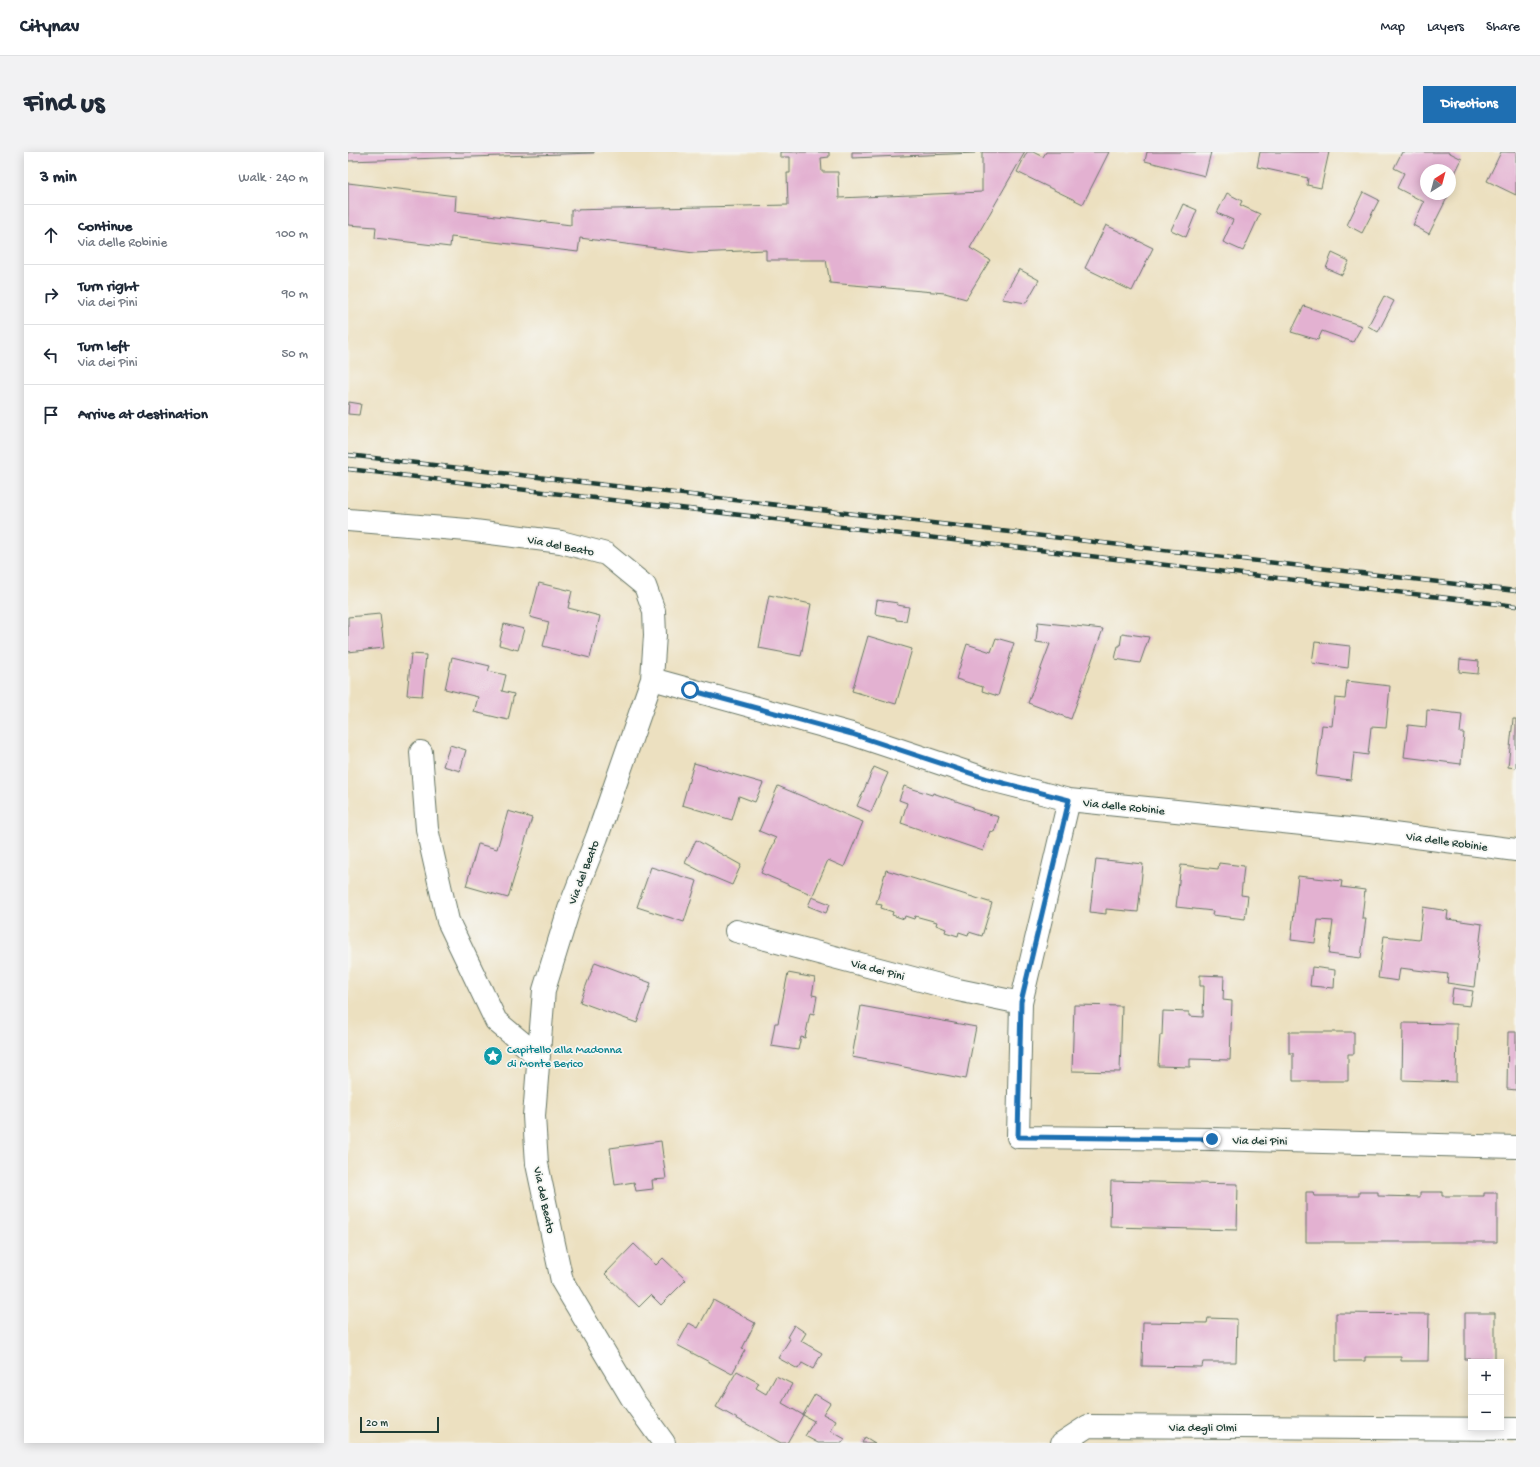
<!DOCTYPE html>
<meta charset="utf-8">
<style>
:root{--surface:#fff;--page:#f2f2f3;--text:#1f2937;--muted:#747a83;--line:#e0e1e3;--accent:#1f6fb2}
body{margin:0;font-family:"Gochi Hand",sans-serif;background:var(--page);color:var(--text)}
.controls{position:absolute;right:12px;bottom:12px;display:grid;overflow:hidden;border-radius:0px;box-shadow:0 2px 10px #0003}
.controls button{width:36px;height:36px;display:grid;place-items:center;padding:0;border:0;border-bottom:1px solid var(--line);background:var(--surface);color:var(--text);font:20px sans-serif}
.compass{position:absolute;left:1072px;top:12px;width:36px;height:36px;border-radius:50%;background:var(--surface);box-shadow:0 2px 10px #0003;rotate:36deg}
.scale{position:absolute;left:12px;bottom:10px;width:79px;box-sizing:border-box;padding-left:4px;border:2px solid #1f3d34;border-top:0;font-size:11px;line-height:14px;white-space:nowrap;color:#1f3d34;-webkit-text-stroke:3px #f6f6f2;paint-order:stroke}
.stop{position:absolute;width:12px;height:12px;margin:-9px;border:3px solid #1f6fb2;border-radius:50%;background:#fff}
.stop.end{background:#1f6fb2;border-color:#fff;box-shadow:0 1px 4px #0008}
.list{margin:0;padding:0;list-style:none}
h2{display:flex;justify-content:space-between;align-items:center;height:52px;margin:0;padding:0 16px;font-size:17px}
h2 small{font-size:13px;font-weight:400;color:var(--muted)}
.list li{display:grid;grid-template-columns:26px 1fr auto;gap:12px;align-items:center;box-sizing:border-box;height:60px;padding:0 16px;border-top:1px solid var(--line)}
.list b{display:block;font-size:15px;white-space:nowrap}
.list p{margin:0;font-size:13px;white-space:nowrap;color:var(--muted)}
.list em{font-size:13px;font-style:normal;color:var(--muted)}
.icon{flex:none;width:22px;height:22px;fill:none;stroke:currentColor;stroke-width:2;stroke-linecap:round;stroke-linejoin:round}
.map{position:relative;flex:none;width:1168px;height:1291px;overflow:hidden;border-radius:0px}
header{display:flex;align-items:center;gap:24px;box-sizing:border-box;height:56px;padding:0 20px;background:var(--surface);border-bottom:1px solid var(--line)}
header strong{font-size:19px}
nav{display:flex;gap:22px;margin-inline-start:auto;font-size:14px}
.intro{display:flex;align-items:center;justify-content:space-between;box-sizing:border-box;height:96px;padding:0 24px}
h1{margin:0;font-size:28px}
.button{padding:10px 18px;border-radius:0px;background:var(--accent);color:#fff;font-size:14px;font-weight:700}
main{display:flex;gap:24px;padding:0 24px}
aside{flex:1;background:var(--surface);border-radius:0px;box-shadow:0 2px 10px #0003}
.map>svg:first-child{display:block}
.building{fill:#e3b1d1}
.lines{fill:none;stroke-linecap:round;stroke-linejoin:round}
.minor-casing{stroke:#677665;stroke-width:24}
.minor{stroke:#fff;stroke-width:22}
.rail-casing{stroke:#1f3d34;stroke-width:4.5}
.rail{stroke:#f6f6f2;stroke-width:3;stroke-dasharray:9;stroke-linecap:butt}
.route{stroke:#1f6fb2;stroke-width:5}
.labels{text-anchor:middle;stroke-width:3.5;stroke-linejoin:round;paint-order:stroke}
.street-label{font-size:12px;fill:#1f3d34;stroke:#f6f6f2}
.culture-label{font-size:12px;fill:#0d838f;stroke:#f6f6f2;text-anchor:start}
</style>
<header>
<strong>Citynav</strong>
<nav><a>Map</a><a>Layers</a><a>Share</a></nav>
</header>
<div class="intro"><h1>Find us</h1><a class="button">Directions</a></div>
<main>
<aside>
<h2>3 min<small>Walk · 240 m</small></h2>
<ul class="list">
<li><svg class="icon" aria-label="ahead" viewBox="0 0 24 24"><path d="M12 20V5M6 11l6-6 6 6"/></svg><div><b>Continue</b><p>Via delle Robinie</p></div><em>100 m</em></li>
<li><svg class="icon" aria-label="right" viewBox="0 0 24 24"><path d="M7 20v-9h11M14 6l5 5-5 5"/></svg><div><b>Turn right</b><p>Via dei Pini</p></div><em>90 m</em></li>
<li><svg class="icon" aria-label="left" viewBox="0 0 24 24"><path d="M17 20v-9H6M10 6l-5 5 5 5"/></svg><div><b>Turn left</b><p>Via dei Pini</p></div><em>50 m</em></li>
<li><svg class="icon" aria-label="arrive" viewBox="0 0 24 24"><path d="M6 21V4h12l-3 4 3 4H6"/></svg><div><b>Arrive at destination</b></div></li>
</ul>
</aside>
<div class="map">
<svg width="1168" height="1291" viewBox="0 0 1168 1291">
<rect width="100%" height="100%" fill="#f6f6f2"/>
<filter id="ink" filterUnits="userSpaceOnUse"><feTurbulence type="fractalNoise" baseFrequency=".025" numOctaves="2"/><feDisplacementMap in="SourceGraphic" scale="8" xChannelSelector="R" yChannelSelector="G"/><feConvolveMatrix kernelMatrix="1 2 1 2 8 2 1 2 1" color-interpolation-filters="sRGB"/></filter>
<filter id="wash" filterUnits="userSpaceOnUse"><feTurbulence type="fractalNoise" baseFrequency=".012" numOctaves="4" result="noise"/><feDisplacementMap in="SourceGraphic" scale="16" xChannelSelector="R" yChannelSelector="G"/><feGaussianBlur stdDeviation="0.9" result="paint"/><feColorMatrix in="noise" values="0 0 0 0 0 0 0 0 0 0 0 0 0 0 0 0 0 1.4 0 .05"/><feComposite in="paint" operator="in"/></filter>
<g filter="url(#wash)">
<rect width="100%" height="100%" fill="#ece0c0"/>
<g id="blocks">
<path class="building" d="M0 0H246V1L0 9Z
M432 0H481V5L473 6 474 20H490L491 46 634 40V0H677L622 96 642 108 618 147 597 141 482 131 478 108H418V98L346 101 232 86 230 100 103 85 102 95 27 86 28 75 0 73V31L108 44 107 59 223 73V58L440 53 439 21H442V5H432Z
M504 0H627V1L504 6Z
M679 0H685L695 5 698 0H761L735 52 669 20Z
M799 0H863L857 24 797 9Z
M912 0H981L973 36 959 33 960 26 909 15Z
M1054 0H1100L1114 7 1102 31V18H1078V42H1101L1081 82 1065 73 1076 50 1049 36 1056 21 1046 16Z
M1153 0H1168V43L1139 29Z
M1015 40 1031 48 1014 81 999 73Z
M879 41 894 49 892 53 912 62 895 99 875 90 885 68 869 61Z
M835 52 849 58 838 85 823 78Z
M758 73 805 96 784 139 737 116Z
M984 101 1001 109 994 123 978 116Z
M671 117 691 128 678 151 654 147Z
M1036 144 1046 149 1030 180 1020 174Z
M956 154 1014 174 1005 190 974 179 970 188 943 180Z
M1 250 13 252 11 263 0 262Z
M191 431 224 439 220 456 252 464 242 506 195 494 201 470 182 465Z
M421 443 463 452 453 504 411 496Z
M529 448 550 451 549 453 561 455 558 469 548 468V466L527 462Z
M32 462 36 496 0 500V465Z
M690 470 755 477 723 567 680 551 702 492 688 490Z
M156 472 176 477 170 498 151 493Z
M774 481 801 485 792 511 767 507 770 494H772Z
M520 484 564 497 548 552 504 539Z
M648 486 666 491 650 544 634 539 635 535 608 527 619 492 643 500Z
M967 490 1002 494 1000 516 964 511Z
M63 502 78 503 74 544 59 543Z
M104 505 142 514 140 519 158 523 154 539 166 542 160 568 126 560 130 545 97 537Z
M1112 507 1131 509 1130 522 1111 520Z
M999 529 1042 534 1038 576 1023 575 1020 603 1006 601 1003 628 968 624 974 573 984 574 987 546 997 547Z
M1079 558 1114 562 1112 581H1116L1113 612 1056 605 1060 573 1078 575Z
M1165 567H1168V616L1160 615Z
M102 593 118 598 112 619 95 614Z
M346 611 415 631 407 650 391 644 384 668 334 653Z
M526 615 540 621 523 660 509 654Z
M430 634 515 670 496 715 480 708 465 743 413 721 428 686 411 679Z
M556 634 584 643 585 641 625 655 624 657 651 665 646 680 642 679 635 699 553 671 559 651 551 648Z
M160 659 184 666 160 746 118 734 130 692 149 697Z
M348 688 393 713 384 733 360 723 337 711Z
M748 707 795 712 790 760 758 757V762L742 760Z
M871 711 896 714 893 743 900 744 897 767 864 763 865 759 828 755 833 713 870 717Z
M303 715 349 729 336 770 289 755Z
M538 718 644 751 634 784 621 780 620 783 611 780 610 784 597 780 598 777 588 773 589 770 567 764 566 767 557 764 556 767 544 763 545 760 533 756 534 753 528 752Z
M950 724 994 729 993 735 1017 738 1014 766H1018L1013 806 981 802 985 769 970 768 967 791 943 788Z
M464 745 482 752 478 761 460 754Z
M1075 755 1100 759 1099 767 1134 772 1126 835 1099 831 1100 822 1052 816 1050 829 1030 826 1036 784 1071 788Z
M247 810 303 831 289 871 232 850Z
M964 815 987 818 986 836 962 834Z
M440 821 467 826 464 843 469 844 466 862 462 861 457 886 453 885 450 898 423 894 427 871H430Z
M852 823 876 824 875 848 884 849 882 908 842 907V915L810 914 812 883H814L815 859 841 860V864L855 865 856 834H852Z
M1105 836 1125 839 1122 854 1103 852Z
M726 853 774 854 772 920 724 919Z
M513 854 628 875 618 927 504 905Z
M1055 871 1109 872 1108 930 1054 928Z
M941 880H1006V902H1000V929H945V901H941Z
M1160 880H1168V938L1159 937Z
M313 989 318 1027 304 1028 305 1037 288 1039 286 1030 267 1033 262 996Z
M763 1029 890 1032 889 1078 762 1075Z
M958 1040H965L966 1044H1011V1040H1030V1044L1072 1045V1040H1094V1044H1136V1041H1149V1090H958Z
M286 1092 308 1113 315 1106 338 1128 313 1153 303 1143 291 1155 257 1122Z
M365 1148 407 1171 394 1197 397 1198 384 1222 329 1193 341 1171 350 1176Z
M988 1161 1081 1162 1080 1209H1053V1205H1017V1209H988Z
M1117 1161H1147V1207H1117Z
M860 1166 889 1167 888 1210H855L854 1215 794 1214 795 1170 859 1171Z
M446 1173 458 1181 453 1189 474 1201 465 1217 454 1211 450 1217 430 1206 442 1187 439 1185Z
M389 1219 411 1231 408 1236 418 1242 428 1224 444 1232 434 1251 455 1263 439 1291H433L368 1255Z
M467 1242 482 1251 475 1262 488 1269 483 1279 497 1287 494 1291H470L457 1284 466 1269 455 1263Z
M517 1285 527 1291H514Z"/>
</g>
</g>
<g filter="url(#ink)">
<use href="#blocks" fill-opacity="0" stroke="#677665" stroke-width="1"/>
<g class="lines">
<defs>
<path id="minor" d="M0 368 119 378 213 390 258 402 297 434 306 459 307 483 304 527 249 685 221 757 196 838 186 964 189 1012 214 1129 285 1248 316 1291
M304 527 504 582 639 627 721 648 1022 679 1168 698
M73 600 79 677 100 769 148 869 191 905
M721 648 673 851 670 985 864 987 1168 995
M388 779 610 838 673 851
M714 1291 740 1274 1168 1277"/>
</defs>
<use href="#minor" class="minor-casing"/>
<use href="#minor" class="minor"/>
<defs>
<path id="rail" d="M0 303 1168 439
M0 317 1168 454"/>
</defs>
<use href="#rail" class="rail-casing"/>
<use href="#rail" class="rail"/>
</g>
</g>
<g class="lines" filter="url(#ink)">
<path class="route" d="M342 538 504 582 640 627 721 648 673 850 670 985 864 987"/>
</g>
<defs>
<symbol id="sight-disc" viewBox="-11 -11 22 22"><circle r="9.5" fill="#0f9aa8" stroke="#f6f6f2"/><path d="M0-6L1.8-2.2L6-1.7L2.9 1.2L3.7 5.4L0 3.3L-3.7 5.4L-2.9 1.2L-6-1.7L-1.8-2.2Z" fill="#fff"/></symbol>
</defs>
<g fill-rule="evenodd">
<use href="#sight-disc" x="134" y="893" width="22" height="22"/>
</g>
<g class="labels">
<g class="street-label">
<text transform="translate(213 393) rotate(11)" y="4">Via del Beato</text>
<text transform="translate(776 654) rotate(6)" y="4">Via delle Robinie</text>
<text transform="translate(1099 689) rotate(8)" y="4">Via delle Robinie</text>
<text transform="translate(235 720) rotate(-69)" y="4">Via del Beato</text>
<text transform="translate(530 817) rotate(15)" y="4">Via dei Pini</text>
<text transform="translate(912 988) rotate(1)" y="4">Via dei Pini</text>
<text transform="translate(197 1048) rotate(78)" y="4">Via del Beato</text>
<text x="855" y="1279">Via degli Olmi</text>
</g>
<g class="culture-label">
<text x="159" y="901">Capitello alla Madonna<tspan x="159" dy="14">di Monte Berico</tspan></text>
</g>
</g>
</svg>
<div class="controls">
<button>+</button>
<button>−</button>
</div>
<svg class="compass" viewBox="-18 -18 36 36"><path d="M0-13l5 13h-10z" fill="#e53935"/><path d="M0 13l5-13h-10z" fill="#747a83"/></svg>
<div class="scale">20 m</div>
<div class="stop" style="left:342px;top:538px"></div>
<div class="stop end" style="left:864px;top:987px"></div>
</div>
</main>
